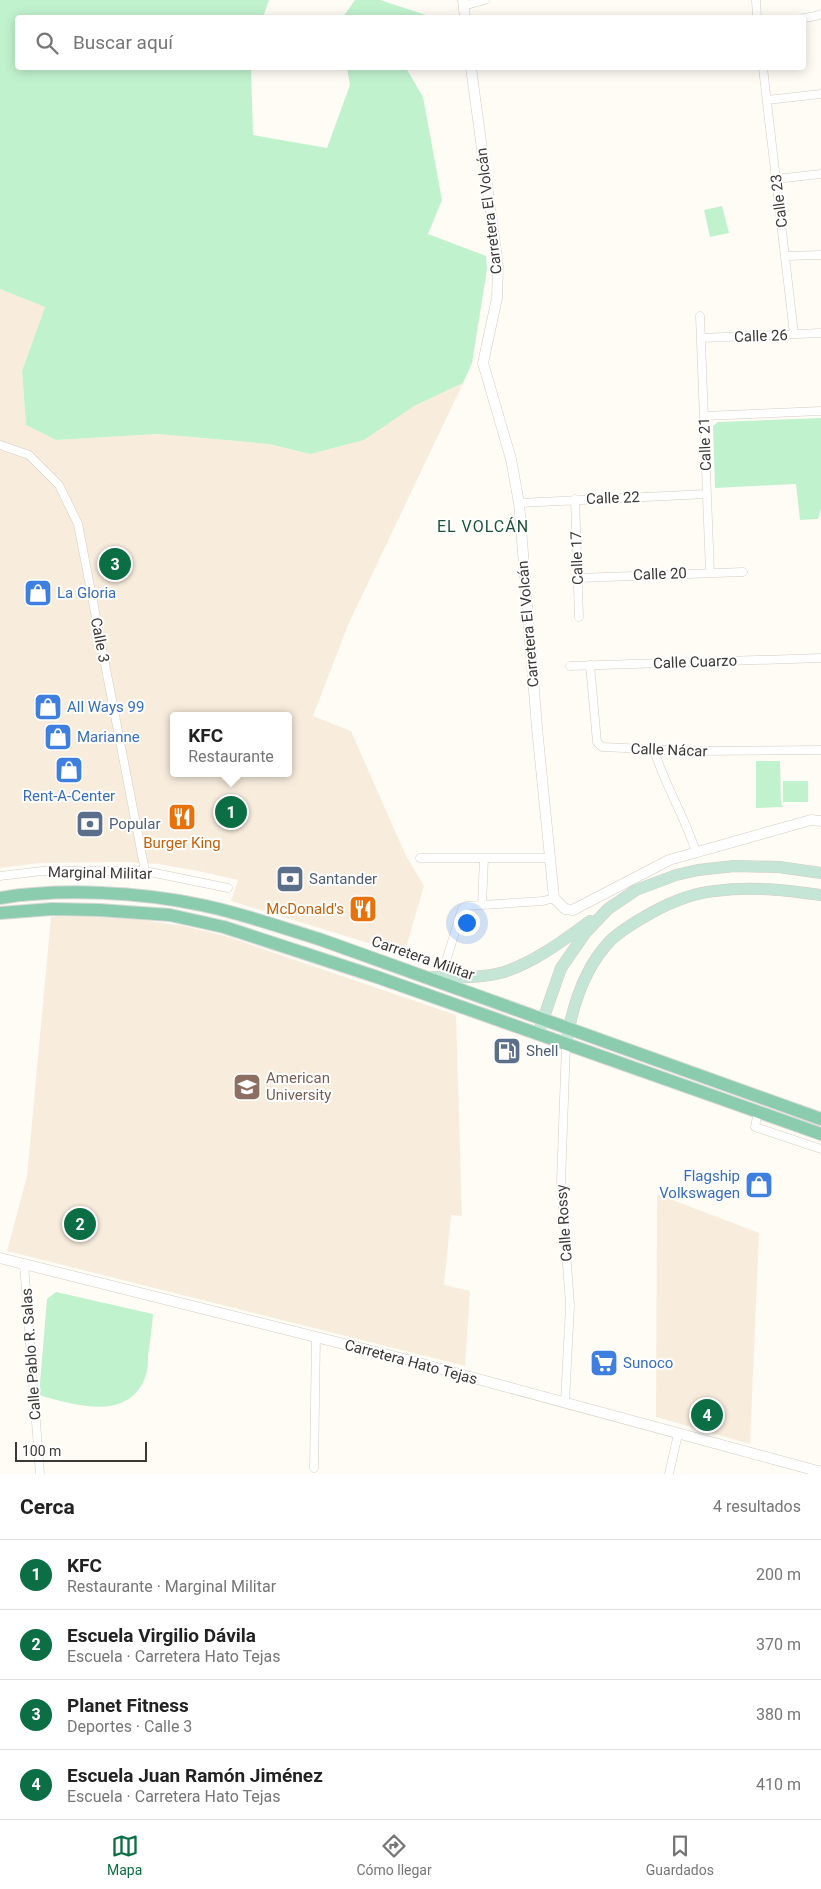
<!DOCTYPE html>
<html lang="es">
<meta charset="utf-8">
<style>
:root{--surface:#fff;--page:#f2f2f2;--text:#222;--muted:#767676;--line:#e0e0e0;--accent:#0b6e44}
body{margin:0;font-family:Roboto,sans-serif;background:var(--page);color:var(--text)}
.scale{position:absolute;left:15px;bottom:12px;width:132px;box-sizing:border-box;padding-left:5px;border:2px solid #3b3835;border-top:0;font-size:14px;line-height:18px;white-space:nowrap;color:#3b3835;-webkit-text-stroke:4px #fff;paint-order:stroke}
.you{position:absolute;left:466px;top:922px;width:18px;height:18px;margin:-12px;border:4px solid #fff;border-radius:50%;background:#1a73e8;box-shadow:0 0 0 8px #1a73e833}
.badge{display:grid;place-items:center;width:32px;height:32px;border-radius:50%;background:var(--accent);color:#fff;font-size:16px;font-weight:700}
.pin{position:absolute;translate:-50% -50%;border:2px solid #fff;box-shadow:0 1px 5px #0006}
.popup{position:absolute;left:170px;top:712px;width:122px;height:65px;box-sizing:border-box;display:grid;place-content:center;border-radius:5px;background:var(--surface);filter:drop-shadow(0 1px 4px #0005);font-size:16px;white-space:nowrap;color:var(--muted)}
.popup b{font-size:19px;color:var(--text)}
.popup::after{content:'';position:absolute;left:50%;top:100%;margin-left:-10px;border:10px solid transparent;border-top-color:var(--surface)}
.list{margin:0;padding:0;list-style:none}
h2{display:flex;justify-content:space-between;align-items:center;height:65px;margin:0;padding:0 20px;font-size:21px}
h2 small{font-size:16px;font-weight:400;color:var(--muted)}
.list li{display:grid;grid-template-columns:32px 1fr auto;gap:15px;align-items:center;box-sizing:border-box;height:70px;padding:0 20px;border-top:1px solid var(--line)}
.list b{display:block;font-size:19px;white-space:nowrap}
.list p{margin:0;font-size:16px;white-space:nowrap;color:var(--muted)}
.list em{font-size:16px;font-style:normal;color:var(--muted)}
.icon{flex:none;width:28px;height:28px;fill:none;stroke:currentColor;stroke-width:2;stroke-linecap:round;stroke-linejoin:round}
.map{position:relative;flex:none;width:821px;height:1474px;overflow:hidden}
.search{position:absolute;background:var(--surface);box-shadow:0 2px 12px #0003;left:15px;right:15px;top:15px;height:55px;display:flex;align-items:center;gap:12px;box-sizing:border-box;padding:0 18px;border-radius:5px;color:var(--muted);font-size:19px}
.sheet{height:345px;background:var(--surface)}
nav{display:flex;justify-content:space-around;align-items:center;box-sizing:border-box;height:70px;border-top:1px solid var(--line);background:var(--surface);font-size:14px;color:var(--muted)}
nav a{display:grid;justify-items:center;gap:2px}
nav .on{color:var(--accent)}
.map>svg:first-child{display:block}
.built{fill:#f8eddd;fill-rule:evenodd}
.green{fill:#c1f2ce}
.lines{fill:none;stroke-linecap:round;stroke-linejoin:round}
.minor-casing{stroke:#d3cdc3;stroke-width:9}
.tertiary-casing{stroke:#d3cdc3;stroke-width:11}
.secondary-casing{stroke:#d3cdc3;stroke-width:12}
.primary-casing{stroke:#d8d7d7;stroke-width:14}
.minor{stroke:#fff;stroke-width:8}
.tertiary{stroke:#fff;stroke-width:10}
.secondary{stroke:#c5e6d6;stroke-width:11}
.primary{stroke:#8cccae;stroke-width:12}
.labels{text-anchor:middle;stroke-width:4;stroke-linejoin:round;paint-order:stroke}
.street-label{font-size:15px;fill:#3b3835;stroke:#fff}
.shop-label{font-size:15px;fill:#366cbe;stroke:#fff;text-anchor:start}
.service-label{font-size:15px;fill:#4e5e75;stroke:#fff;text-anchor:start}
.food-label{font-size:15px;fill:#c56008;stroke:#fff}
.education-label{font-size:15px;fill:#785e54;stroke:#fff;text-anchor:start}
.neighbourhood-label{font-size:16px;letter-spacing:1px;fill:#185436;stroke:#fff}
</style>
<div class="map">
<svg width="821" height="1474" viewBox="0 0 821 1474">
<rect width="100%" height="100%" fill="#fffbf5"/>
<path class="built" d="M0 289 45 307 22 371 26 425 56 440 158 434 269 444 310 454 463 383 348 625 313 716 351 731 405 854 424 886 404 954 231 901 238 880 198 871 159 864 123 862 39 863 0 868ZM174 716H288V773H174Z
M84 916 135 919 184 926 225 936 456 1015 462 1216 451 1215 444 1285 470 1291 465 1366 7 1251 27 1176 51 917Z
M657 1194 759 1233 750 1444 656 1417Z"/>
<path class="green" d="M0 0H269L263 17 18 18V68H251L253 135 327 148 350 85 347 68H406L423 97 442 200 428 234 486 256 487 269 472 363 463 383 414 406 364 440 310 454 269 444 158 434 56 440 26 425 22 371 45 307 0 289Z
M355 0H380L432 17H343Z
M722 206 729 233 710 237 704 210Z
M821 418V509L818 519 800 520 796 484 715 488 713 426 718 422Z
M756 761H780L781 803 783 807 756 808Z
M783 781H808V802H783Z
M56 1292 153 1314C152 1328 150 1342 148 1356 148 1362 148 1369 146 1375 130 1423 74 1405 39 1395L47 1299Z"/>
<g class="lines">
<defs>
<path id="minor" d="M756 0 757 18
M463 6 485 0
M804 18 816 16 821 14
M763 68 794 334
M767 100 821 94
M776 179 821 174
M786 256 821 255
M700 316 710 573
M701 338 821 333
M704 416 821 411
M0 445 29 455 59 485 78 524 145 871
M575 499 579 617
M519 503 707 494
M578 578 743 572
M590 665 597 742 602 747 691 751 821 750
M570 666 821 658
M654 750C665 786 685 817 696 852
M420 858H549
M0 876 42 871H145L228 888
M482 905 484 858
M447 958 462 909 466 906 543 901 554 898
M758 1111 755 1127 821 1149
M24 1264 40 1474
M565 1402 570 1305 561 1182 566 1044
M314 1468 316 1337
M669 1474 678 1434"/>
<path id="tertiary" d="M463 0 465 18
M471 68 498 266 497 298 483 363 511 459 519 503 537 728 554 898 565 909 573 910 669 860 811 820 821 821
M0 1258 404 1359 821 1472"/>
<path id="secondary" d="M428 977C453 977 480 979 504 972 535 962 564 940 590 921
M538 1034 561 968 586 932 608 909 636 890 676 875 698 870 734 866 779 867 821 873
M566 1044C572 1007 584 968 610 941 622 929 637 921 651 913 671 902 692 893 715 891 751 886 786 890 821 895"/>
<path id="primary" d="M0 898C62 888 140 892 201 905 241 913 280 927 319 939L821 1119
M0 913 52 909 99 910 170 915 224 927 377 977 821 1134"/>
</defs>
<use href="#minor" class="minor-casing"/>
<use href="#tertiary" class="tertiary-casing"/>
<use href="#secondary" class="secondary-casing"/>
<use href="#primary" class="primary-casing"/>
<use href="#minor" class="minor"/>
<use href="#tertiary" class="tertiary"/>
<use href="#secondary" class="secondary"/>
<use href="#primary" class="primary"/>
</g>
<defs>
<symbol id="shop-square" viewBox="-11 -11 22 22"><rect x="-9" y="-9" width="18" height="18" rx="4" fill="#3f7fe0" stroke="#fff"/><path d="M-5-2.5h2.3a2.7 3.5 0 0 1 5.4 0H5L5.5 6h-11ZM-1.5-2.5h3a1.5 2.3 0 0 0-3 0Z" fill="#fff"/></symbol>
<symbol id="restaurant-square" viewBox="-11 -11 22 22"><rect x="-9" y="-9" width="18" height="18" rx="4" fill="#e8710a" stroke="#fff"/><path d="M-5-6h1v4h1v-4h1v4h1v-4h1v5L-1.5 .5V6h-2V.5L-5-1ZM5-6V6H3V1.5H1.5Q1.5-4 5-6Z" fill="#fff"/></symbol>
<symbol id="bank-square" viewBox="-11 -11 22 22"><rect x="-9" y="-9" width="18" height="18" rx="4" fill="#5c6f8a" stroke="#fff"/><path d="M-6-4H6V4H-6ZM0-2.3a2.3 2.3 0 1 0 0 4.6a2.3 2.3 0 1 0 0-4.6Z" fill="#fff"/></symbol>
<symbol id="fuel-square" viewBox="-11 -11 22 22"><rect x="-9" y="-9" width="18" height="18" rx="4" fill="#5c6f8a" stroke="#fff"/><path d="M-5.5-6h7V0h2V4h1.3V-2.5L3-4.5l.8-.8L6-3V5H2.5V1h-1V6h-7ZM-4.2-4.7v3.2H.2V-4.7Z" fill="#fff"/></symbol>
<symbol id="university-square" viewBox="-11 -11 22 22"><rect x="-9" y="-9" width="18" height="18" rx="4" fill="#8d6e63" stroke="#fff"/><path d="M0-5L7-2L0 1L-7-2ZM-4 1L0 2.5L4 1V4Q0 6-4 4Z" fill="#fff"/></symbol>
<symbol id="supermarket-square" viewBox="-11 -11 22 22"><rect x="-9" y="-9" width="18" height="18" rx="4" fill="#3f7fe0" stroke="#fff"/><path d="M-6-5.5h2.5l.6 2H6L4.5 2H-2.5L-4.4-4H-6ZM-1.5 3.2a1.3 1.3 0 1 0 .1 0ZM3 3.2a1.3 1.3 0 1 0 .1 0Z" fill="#fff"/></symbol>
</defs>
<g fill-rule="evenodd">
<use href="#shop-square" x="22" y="577" width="32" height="32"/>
<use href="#shop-square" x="32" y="691" width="32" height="32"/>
<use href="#shop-square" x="42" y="721" width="32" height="32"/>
<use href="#shop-square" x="53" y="754" width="32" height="32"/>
<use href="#restaurant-square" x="166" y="801" width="32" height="32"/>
<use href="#bank-square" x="74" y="808" width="32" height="32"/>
<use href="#bank-square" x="274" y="863" width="32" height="32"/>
<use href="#restaurant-square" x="347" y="893" width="32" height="32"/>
<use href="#fuel-square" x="491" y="1035" width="32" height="32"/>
<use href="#university-square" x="231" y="1071" width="32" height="32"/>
<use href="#shop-square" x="743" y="1169" width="32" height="32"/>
<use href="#supermarket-square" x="588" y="1347" width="32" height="32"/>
</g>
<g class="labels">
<g class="street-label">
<text transform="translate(779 201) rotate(-97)" y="5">Calle 23</text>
<text transform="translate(489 211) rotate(-97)" y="5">Carretera El Volcán</text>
<text transform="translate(761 336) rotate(-2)" y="5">Calle 26</text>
<text transform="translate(705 444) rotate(-92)" y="5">Calle 21</text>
<text transform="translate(613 498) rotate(-2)" y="5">Calle 22</text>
<text transform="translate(577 558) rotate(-92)" y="5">Calle 17</text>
<text transform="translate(660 574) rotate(-2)" y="5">Calle 20</text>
<text transform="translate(528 624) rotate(-95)" y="5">Carretera El Volcán</text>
<text transform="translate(100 640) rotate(79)" y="5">Calle 3</text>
<text transform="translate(695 662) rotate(-2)" y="5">Calle Cuarzo</text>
<text transform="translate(669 750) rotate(2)" y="5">Calle Nácar</text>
<text transform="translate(100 873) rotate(1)" y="5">Marginal Militar</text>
<text transform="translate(423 958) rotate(19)" y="5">Carretera Militar</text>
<text transform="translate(564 1223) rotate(-94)" y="5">Calle Rossy</text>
<text transform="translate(31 1354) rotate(-94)" y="5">Calle Pablo R. Salas</text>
<text transform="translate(411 1362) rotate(15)" y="5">Carretera Hato Tejas</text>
</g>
<g class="shop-label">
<text x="57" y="598">La Gloria</text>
<text x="67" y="712">All Ways 99</text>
<text x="77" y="742">Marianne</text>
<text x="69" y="801" text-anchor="middle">Rent-A-Center</text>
<text x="740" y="1181" text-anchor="end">Flagship<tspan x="740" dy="17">Volkswagen</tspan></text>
<text x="623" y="1368">Sunoco</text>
</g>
<g class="service-label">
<text x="109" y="829">Popular</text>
<text x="309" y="884">Santander</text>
<text x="526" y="1056">Shell</text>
</g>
<g class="food-label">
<text x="182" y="848">Burger King</text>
<text x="344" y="914" text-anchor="end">McDonald's</text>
</g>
<g class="education-label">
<text x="266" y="1083">American<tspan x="266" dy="17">University</tspan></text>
</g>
<g class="neighbourhood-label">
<text x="483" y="532">EL VOLCÁN</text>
</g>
</g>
</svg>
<div class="scale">100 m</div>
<div class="you"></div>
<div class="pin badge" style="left:231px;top:812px">1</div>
<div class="popup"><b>KFC</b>Restaurante</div>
<div class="pin badge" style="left:80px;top:1224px">2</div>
<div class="pin badge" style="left:115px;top:564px">3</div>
<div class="pin badge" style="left:707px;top:1415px">4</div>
<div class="search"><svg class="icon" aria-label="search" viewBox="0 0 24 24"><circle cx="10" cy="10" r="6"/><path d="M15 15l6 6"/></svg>Buscar aquí</div>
</div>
<section class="sheet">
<h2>Cerca<small>4 resultados</small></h2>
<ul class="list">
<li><span class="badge">1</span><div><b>KFC</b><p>Restaurante · Marginal Militar</p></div><em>200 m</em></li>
<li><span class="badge">2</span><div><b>Escuela Virgilio Dávila</b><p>Escuela · Carretera Hato Tejas</p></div><em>370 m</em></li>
<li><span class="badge">3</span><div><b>Planet Fitness</b><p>Deportes · Calle 3</p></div><em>380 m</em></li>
<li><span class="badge">4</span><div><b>Escuela Juan Ramón Jiménez</b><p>Escuela · Carretera Hato Tejas</p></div><em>410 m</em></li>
</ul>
</section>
<nav>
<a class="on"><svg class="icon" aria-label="map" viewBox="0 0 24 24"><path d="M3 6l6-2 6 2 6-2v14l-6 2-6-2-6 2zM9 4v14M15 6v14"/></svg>Mapa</a>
<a><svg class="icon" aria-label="directions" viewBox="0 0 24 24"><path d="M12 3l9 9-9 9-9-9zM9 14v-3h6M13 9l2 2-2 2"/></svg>Cómo llegar</a>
<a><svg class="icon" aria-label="saved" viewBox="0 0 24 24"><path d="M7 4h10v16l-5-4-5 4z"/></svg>Guardados</a>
</nav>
